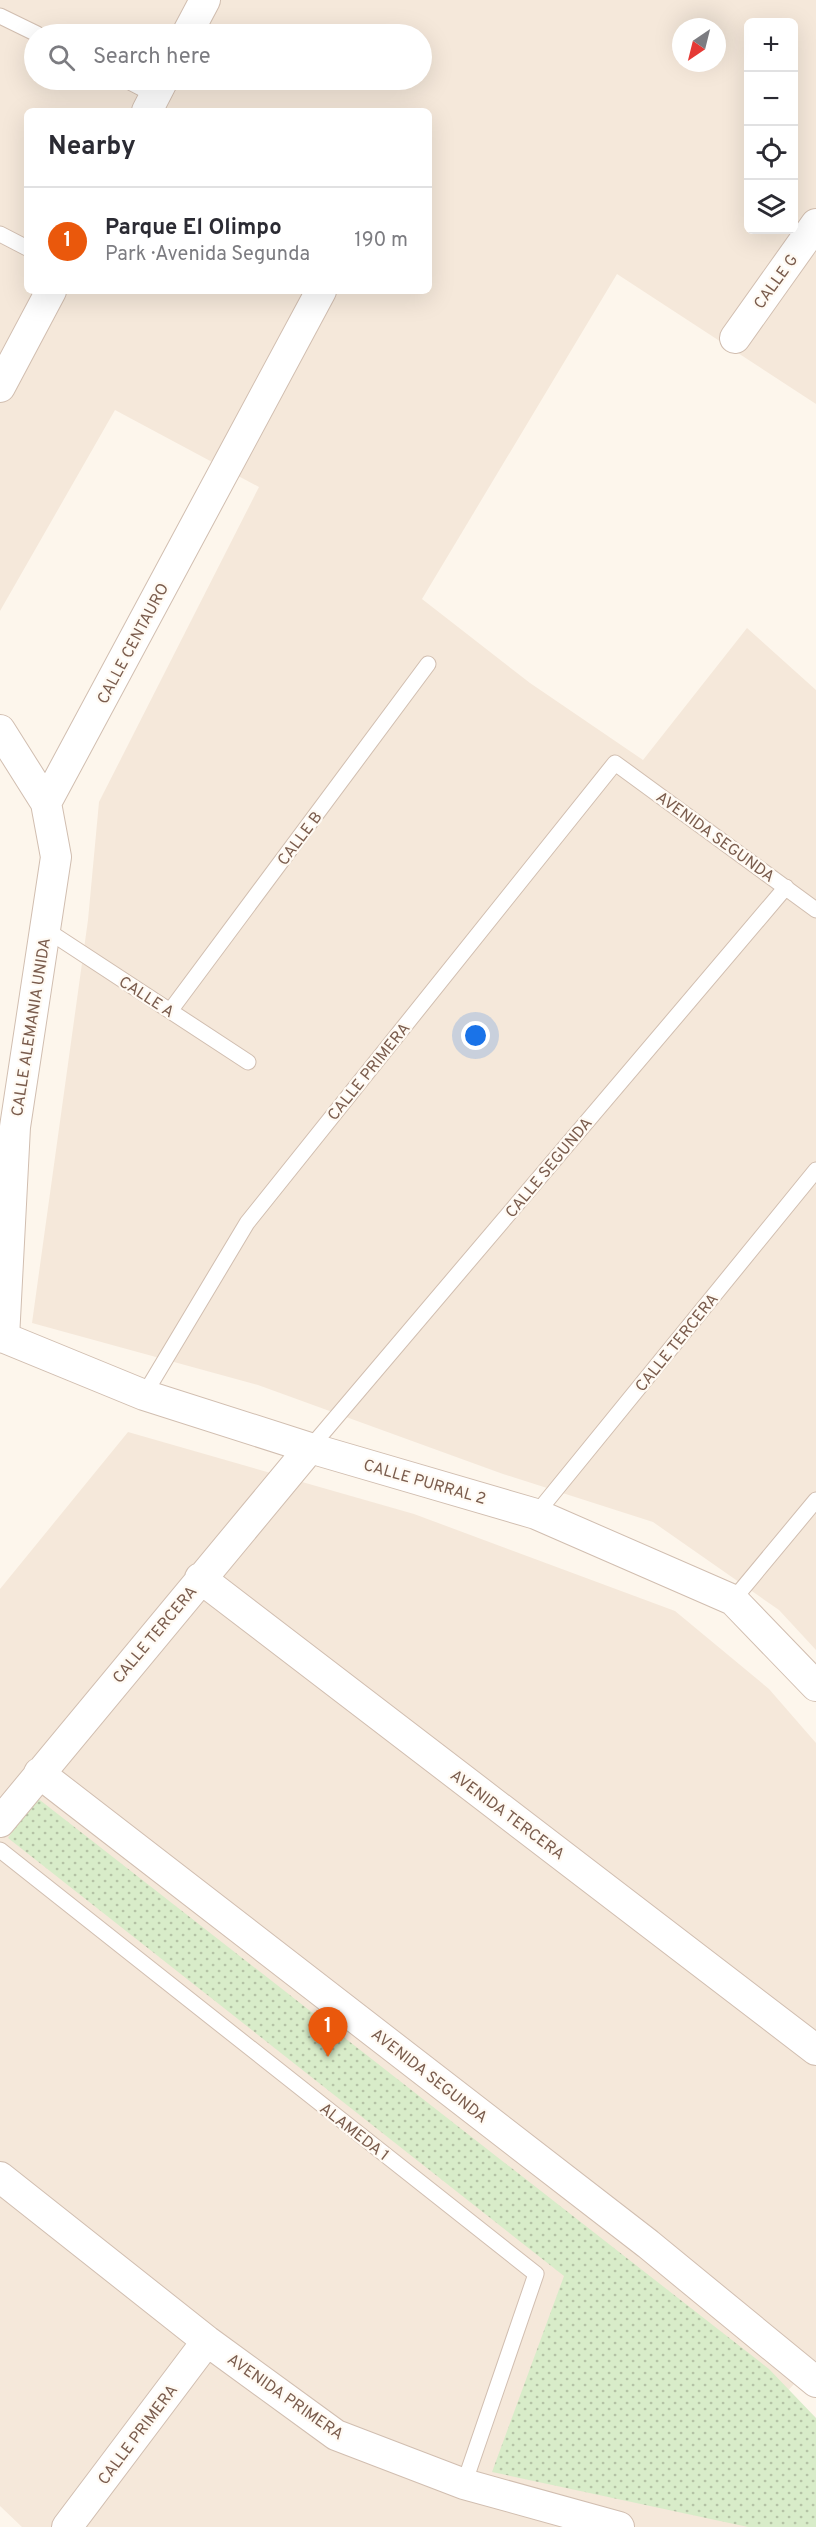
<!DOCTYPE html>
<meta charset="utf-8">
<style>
:root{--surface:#fff;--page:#f2f2f3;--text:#2b2b33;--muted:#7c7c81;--line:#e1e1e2;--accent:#ea580c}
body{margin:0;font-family:Overpass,sans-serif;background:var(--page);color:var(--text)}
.controls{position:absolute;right:18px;top:18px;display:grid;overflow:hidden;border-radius:9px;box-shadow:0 6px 24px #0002}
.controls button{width:54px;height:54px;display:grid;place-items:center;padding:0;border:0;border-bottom:2px solid var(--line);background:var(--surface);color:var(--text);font:30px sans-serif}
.compass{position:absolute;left:672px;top:18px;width:54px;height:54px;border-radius:50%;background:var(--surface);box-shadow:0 6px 24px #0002;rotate:215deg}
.you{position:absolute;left:476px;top:1036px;width:21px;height:21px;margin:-15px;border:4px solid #fff;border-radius:50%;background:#1a73e8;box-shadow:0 0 0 9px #1a73e833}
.badge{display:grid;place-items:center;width:39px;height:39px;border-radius:50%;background:var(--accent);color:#fff;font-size:20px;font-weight:700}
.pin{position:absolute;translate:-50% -50px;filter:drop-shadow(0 2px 3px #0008)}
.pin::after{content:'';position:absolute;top:32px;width:21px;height:18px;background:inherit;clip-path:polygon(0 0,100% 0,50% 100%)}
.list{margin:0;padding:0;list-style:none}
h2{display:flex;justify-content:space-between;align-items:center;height:78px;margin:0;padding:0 24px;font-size:26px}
h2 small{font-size:20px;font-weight:400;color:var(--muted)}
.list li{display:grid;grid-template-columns:39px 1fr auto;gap:18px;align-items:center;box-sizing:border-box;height:108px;padding:0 24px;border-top:2px solid var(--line)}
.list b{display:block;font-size:22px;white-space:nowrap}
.list p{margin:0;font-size:20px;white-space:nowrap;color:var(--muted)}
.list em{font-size:20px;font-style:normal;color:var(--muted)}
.icon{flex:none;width:33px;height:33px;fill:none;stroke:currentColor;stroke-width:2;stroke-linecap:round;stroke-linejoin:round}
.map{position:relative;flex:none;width:816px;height:2527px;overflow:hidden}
.search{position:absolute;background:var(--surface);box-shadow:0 6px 24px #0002;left:24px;top:24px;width:408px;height:66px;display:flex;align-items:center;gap:15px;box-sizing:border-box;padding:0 21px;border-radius:33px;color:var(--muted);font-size:22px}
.panel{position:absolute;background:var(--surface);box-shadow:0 6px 24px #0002;left:24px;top:108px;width:408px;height:186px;border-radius:9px}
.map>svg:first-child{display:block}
.residential{fill:#f5e8da;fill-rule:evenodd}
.park{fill:url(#park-dots)}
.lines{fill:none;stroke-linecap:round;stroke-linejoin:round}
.lane-casing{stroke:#d1beb0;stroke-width:17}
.street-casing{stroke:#d1beb0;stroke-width:32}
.lane{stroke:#fff;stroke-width:15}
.street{stroke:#fff;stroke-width:30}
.labels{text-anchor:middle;stroke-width:4.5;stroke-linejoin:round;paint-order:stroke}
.street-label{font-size:16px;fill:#7a5c4d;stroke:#fffaf3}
</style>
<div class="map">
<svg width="816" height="2527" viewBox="0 0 816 2527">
<defs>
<pattern id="park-dots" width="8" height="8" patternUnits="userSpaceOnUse" patternTransform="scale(1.5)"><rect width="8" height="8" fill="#d8ecc9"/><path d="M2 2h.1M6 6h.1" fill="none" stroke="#b4c2a5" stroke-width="1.8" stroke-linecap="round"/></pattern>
</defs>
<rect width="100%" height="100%" fill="#fdf6ec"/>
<path class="residential" d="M0 0H816V404L617 274 422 599 530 683 643 760 747 628 816 690V1650L779 1610 653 1522 503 1474 258 1385 32 1323 88 920 99 802 259 487 115 410 0 611ZM748 22H794V230H748ZM681 27H717V63H681ZM34 34H422V80H34ZM27 111H429V291H27Z
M128 1432 414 1514 675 1611 769 1689 816 1743V2360L783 2396 816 2527H22L0 2506V1589Z"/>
<path class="park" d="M36 1797 769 2369 816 2418V2527H748L492 2472 564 2276 8 1838Z"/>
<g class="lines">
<defs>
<path id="lane" d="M0 16 37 34
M126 80 155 95
M0 234 27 248
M45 929 248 1062
M170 1011 428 664
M144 1395 247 1223 615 763 816 910
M310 1448 786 887
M536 1514 816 1170
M733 1600 816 1500
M0 1850 536 2274 464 2484"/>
<path id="street" d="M187 34 205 0
M147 111 163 80
M735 338 816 224
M0 387 51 291
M0 730 46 803 56 857 15 1127 4 1338
M46 803 321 291
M0 1336 144 1395 310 1448 536 1514 733 1600 816 1686
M200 1578 816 2050
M39 1773 648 2244 816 2382
M0 1822 310 1448
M0 2177 207 2341 336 2435 464 2484 619 2527
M67 2527 207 2341"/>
</defs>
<use href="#lane" class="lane-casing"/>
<use href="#street" class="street-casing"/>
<use href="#lane" class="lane"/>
<use href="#street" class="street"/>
</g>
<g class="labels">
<g class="street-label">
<text transform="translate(775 281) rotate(-54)" y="6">CALLE G</text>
<text transform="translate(132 643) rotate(-62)" y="6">CALLE CENTAURO</text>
<text transform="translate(716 836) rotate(36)" y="6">AVENIDA SEGUNDA</text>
<text transform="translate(299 838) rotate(-53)" y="6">CALLE B</text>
<text transform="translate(147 996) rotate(33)" y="6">CALLE A</text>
<text transform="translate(30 1027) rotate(-81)" y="6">CALLE ALEMANIA UNIDA</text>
<text transform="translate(368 1071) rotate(-51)" y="6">CALLE PRIMERA</text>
<text transform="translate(548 1167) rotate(-50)" y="6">CALLE SEGUNDA</text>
<text transform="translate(676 1342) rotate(-51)" y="6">CALLE TERCERA</text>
<text transform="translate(425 1481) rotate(16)" y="6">CALLE PURRAL 2</text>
<text transform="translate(154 1634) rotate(-50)" y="6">CALLE TERCERA</text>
<text transform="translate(508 1814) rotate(37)" y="6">AVENIDA TERCERA</text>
<text transform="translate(430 2075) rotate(38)" y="6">AVENIDA SEGUNDA</text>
<text transform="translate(355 2131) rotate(38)" y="6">ALAMEDA 1</text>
<text transform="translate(286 2396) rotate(35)" y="6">AVENIDA PRIMERA</text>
<text transform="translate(137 2434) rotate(-53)" y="6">CALLE PRIMERA</text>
</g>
</g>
</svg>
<div class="controls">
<button>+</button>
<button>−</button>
<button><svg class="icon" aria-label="locate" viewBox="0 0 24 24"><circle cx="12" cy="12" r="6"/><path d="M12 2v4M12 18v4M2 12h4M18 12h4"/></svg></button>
<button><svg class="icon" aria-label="layers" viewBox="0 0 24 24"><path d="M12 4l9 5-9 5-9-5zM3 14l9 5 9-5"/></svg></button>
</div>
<svg class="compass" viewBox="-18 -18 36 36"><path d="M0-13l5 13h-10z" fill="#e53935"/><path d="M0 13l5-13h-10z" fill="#7c7c81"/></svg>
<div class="you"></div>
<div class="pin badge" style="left:328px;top:2057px">1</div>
<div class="search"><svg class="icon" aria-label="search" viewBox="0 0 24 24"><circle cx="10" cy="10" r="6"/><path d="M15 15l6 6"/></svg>Search here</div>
<section class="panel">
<h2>Nearby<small></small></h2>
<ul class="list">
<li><span class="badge">1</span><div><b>Parque El Olimpo</b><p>Park · Avenida Segunda</p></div><em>190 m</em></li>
</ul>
</section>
</div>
